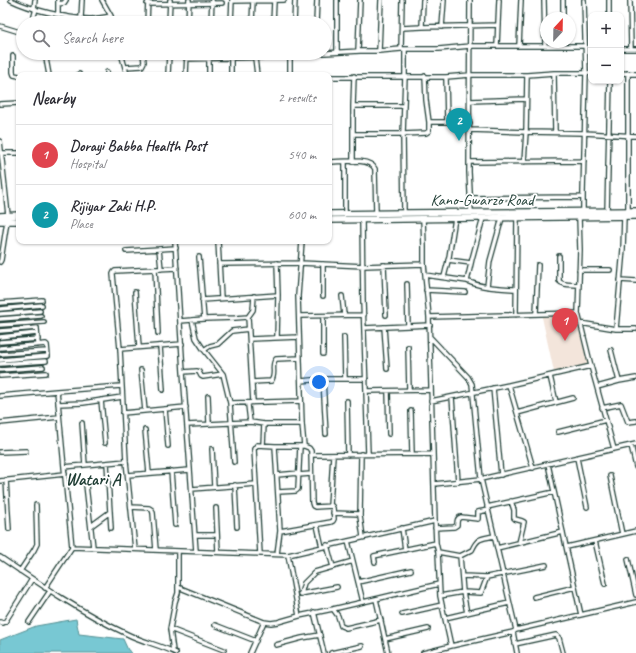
<!DOCTYPE html>
<meta charset="utf-8">
<style>
:root{--surface:#fff;--page:#f7f7f7;--text:#2b2b33;--muted:#7c7c81;--line:#e1e1e2;--accent:#111827}
body{margin:0;font-family:Caveat,sans-serif;background:var(--page);color:var(--text)}
.controls{position:absolute;right:12px;top:12px;display:grid;overflow:hidden;border-radius:8px;box-shadow:0 1px 3px #0004}
.controls button{width:36px;height:36px;display:grid;place-items:center;padding:0;border:0;border-bottom:1px solid var(--line);background:var(--surface);color:var(--text);font:20px sans-serif}
.compass{position:absolute;left:540px;top:12px;width:36px;height:36px;border-radius:50%;background:var(--surface);box-shadow:0 1px 3px #0004;rotate:22deg}
.you{position:absolute;left:319px;top:382px;width:14px;height:14px;margin:-10px;border:3px solid #fff;border-radius:50%;background:#1a73e8;box-shadow:0 0 0 6px #1a73e833}
.badge{display:grid;place-items:center;width:26px;height:26px;border-radius:50%;background:var(--accent);color:#fff;font-size:13px;font-weight:700}
.pin{position:absolute;translate:-50% -33px;filter:drop-shadow(0 1px 2px #0008)}
.pin::after{content:'';position:absolute;top:21px;width:14px;height:12px;background:inherit;clip-path:polygon(0 0,100% 0,50% 100%)}
.list{margin:0;padding:0;list-style:none}
h2{display:flex;justify-content:space-between;align-items:center;height:52px;margin:0;padding:0 16px;font-size:17px}
h2 small{font-size:13px;font-weight:400;color:var(--muted)}
.list li{display:grid;grid-template-columns:26px 1fr auto;gap:12px;align-items:center;box-sizing:border-box;height:60px;padding:0 16px;border-top:1px solid var(--line)}
.list b{display:block;font-size:15px;white-space:nowrap}
.list p{margin:0;font-size:13px;white-space:nowrap;color:var(--muted)}
.list em{font-size:13px;font-style:normal;color:var(--muted)}
.icon{flex:none;width:22px;height:22px;fill:none;stroke:currentColor;stroke-width:2;stroke-linecap:round;stroke-linejoin:round}
.map{position:relative;flex:none;width:636px;height:653px;overflow:hidden}
.search{position:absolute;background:var(--surface);box-shadow:0 1px 3px #0004;left:16px;top:16px;width:316px;height:44px;display:flex;align-items:center;gap:10px;box-sizing:border-box;padding:0 14px;border-radius:22px;color:var(--muted);font-size:15px}
.panel{position:absolute;background:var(--surface);box-shadow:0 1px 3px #0004;left:16px;top:72px;width:316px;height:172px;border-radius:8px}
.map>svg:first-child{display:block}
.built{fill:#f3e5db}
.water{fill:#78c8d3;stroke:#549093}
.lines{fill:none;stroke-linecap:round;stroke-linejoin:round}
.street-casing{stroke:#1f3d34;stroke-width:6}
.primary-casing{stroke:#1f3d34;stroke-width:8}
.street{stroke:#fff;stroke-width:3.5}
.primary{stroke:#fff;stroke-width:5.5}
.labels{text-anchor:middle;stroke-width:3.5;stroke-linejoin:round;paint-order:stroke}
.street-label{font-size:16px;fill:#1f3d34;stroke:#fff}
.neighbourhood-label{font-size:17px;font-weight:bold;fill:#1f3d34;stroke:#fff}
</style>
<div class="map">
<svg width="636" height="653" viewBox="0 0 636 653">
<rect width="100%" height="100%" fill="#fff"/>
<filter id="ink" filterUnits="userSpaceOnUse"><feTurbulence type="fractalNoise" baseFrequency=".025" numOctaves="2"/><feDisplacementMap in="SourceGraphic" scale="8" xChannelSelector="R" yChannelSelector="G"/><feConvolveMatrix kernelMatrix="1 2 1 2 8 2 1 2 1" color-interpolation-filters="sRGB"/></filter>
<g filter="url(#ink)">
<path class="built" d="M575 316 588 364 554 372 542 317Z"/>
<path class="water" d="M76 619 79 634 123 639 128 650 132 653H0V640L36 626Z"/>
<g class="lines">
<defs>
<path id="street" d="M11 0C31 10 67 18 89 19 96 19 104 17 111 16
M102 0 111 16 113 23
M470 0 469 172 471 212
M544 0 545 46
M630 0 631 49
M232 1 284 0
M58 4 64 3 66 0
M147 4 222 3
M34 9 35 0
M58 14V0
M609 15V0
M81 18 82 0
M563 18V0
M32 23 36 9
M147 23 148 0
M169 23 170 0
M188 23 189 0
M211 23 212 0
M231 23 232 0
M252 23 253 0
M273 23 274 1
M294 23 295 0
M316 23 317 0
M0 26 23 33
M422 27 423 0
M442 27 444 0
M402 28 422 27 498 25
M497 46 499 0
M519 46 521 0
M401 49 402 0
M621 49H636
M358 51 360 0
M379 51 381 0
M337 52V0
M45 53 49 75
M121 53 127 75
M325 53 360 51H379L401 49H439L470 46H585
M13 56V72L14 75 19 76
M290 56V75
M255 58 257 75
M186 59 272 57 324 53
M125 67 142 66 144 62 143 53
M107 72 108 75
M554 73 555 132
M621 73 636 74
M79 74V75
M168 75 169 53
M186 75 187 53
M209 75V53
M231 75V53
M425 76 426 100 429 122H447L470 124
M329 77H446L470 75H527L554 73H591
M446 77 447 122
M470 101 526 99
M0 104 19 103
M353 106H404
M470 130 526 132 584 133 636 136
M354 134H403L426 133 429 131V122
M0 141 8 215
M0 153H19
M329 162C341 162 370 157 375 169L376 213
M345 162V214
M353 162V106L354 76
M469 162 584 161
M524 162 526 132 527 75
M470 198 583 197
M628 211V73
M583 212V193L586 73 584 0
M607 212 610 81
M404 213 403 134 405 76V49
M579 217 580 250 578 313 591 366 614 449
M423 218 424 247V264L429 317 435 521 436 543 438 552 440 596 451 646
M362 219 363 301 366 391 368 454
M175 241 183 372 196 551
M218 241 221 298
M159 249 161 269
M126 251 176 248
M559 256V281C563 286 572 284 579 285
M199 257 204 319
M448 260 471 263
M0 262 1 260 7 221
M277 263 278 295 277 338
M219 264 300 263 364 266 424 264
M384 265 386 315
M155 269 158 333
M579 270H610
M425 275 467 281C482 288 500 288 516 289
M444 277 449 257 455 218
M620 280 636 281
M467 281 472 259 483 218
M407 284 408 326
M487 286 490 261 502 218
M426 290 465 292
M135 292 139 347
M323 296V264
M342 296 344 315
M202 300 278 295
M0 303 42 300
M0 309 42 305
M0 314 40 311
M536 314 538 265
M516 315 517 217
M299 316 364 315
M323 316V354
M248 317 253 310 254 296
M429 317 578 313
M0 319 41 316
M192 320 196 338 204 350
M180 321 204 319 235 318 248 317 253 402 249 403 248 405 250 422 264 424H302
M580 323 616 329H636
M0 325 44 322
M384 327 387 369
M364 328 430 325
M616 329 623 249 624 216
M0 331 37 328 38 345
M0 337 37 333
M344 337 345 379
M430 337 468 377 472 384 481 479 516 630
M250 339 299 337
M0 342 38 339
M160 346 163 390
M408 347 409 390
M0 348 46 344 47 345 48 356 0 360
M120 349 182 344
M611 350 619 381
M0 354 47 351
M0 364 46 361
M0 370 43 367
M141 370 145 411
M183 372 197 371 199 372 201 376 203 377 223 374
M0 376 46 373
M550 376 556 402
M323 379 326 434
M301 381 323 379H366
M252 382 271 381C277 374 270 365 276 359L300 358
M597 387 619 381 636 378
M493 388 501 475
M57 391 121 386
M366 391 431 390
M388 391 389 434
M0 396 57 391 64 467 126 461
M208 396 209 424
M452 397 458 482
M101 400 105 443
M347 401 348 455
M431 401 509 385
M230 403 223 374 204 350 210 346 218 344 232 331 249 329
M58 404 83 403 122 397
M602 408 621 404 628 422 636 421
M165 409 168 446
M411 411 412 454
M123 413 186 407
M517 413 573 398
M0 423 59 417
M82 423 85 465
M187 425 250 422
M145 430 149 473
M558 432 606 420
M263 445 264 424
M631 445 636 467
M212 449 214 487
M0 452 26 451
M361 454 360 516 363 537
M311 455 433 454
M577 458 587 507
M234 462 230 403 301 401
M107 463 110 512 111 528
M548 464 581 615
M533 468 509 385 591 366
M171 471 175 525
M128 475 190 470
M277 475 299 473
M298 475 311 474
M610 476 622 534
M6 480 9 529
M0 481 65 474
M434 484 481 479 636 444
M86 485 93 547
M235 485 237 527
M192 489 256 484
M278 492 296 491 298 489 300 446
M511 501 514 510V518L515 519 522 521 524 522 519 543
M330 506 333 455
M131 507 149 508 152 510 153 513 156 550
M487 507 554 492
M216 508 218 552
M333 513 360 514
M317 525 322 547
M91 526 110 512
M402 528 405 550
M435 528 454 527 457 525C457 521 457 518 461 517L478 519V512L488 510
M280 531 275 446H304
M195 535H217
M348 541 363 602
M595 541 605 584
M327 545 333 567
M72 547 288 555 435 521
M567 547 636 531
M497 548 563 532
M135 549 126 461 120 349 113 274 114 272 115 271 177 268
M438 552 460 556 472 550C478 537 481 539 494 536
M260 554 254 449 257 445 275 446
M277 554 280 531 331 522 333 521 334 519 333 508 332 506 315 507 313 506 312 503 311 451 309 448 304 446 302 424 298 296 302 241
M288 555 299 616
M460 556 463 592 467 613
M0 557C41 585 82 613 127 634 143 642 160 645 176 653
M628 559 636 595
M375 562 374 556 436 543
M20 571 34 550 37 544 36 505
M462 576 487 577 546 565
M358 582 411 570
M178 587 264 622 271 623 278 622 299 616 333 609 363 602 439 584
M45 588 72 547 64 467
M300 594 337 587
M301 594 304 583 315 572 353 561
M440 596 463 592 481 593 487 577
M534 597 575 587
M376 599 388 653
M333 609 338 616 341 626 346 628 381 620
M314 612 324 653
M402 614 442 605
M445 618 509 603
M0 622 3 623 5 622 32 579
M29 622 50 591
M215 625 256 641
M170 629 224 650
M513 632 517 653
M385 639 428 629
M515 644 556 635 559 638 563 653
M276 645 302 638 320 635
M173 651 170 629 175 602 178 593V551
M250 653 264 622
M331 653 362 646
M423 653 451 646 513 632 516 630 636 602"/>
<path id="primary" d="M329 214 404 213 636 211
M0 216 19 215
M329 220 636 216
M0 221H19"/>
</defs>
<use href="#street" class="street-casing"/>
<use href="#primary" class="primary-casing"/>
<use href="#street" class="street"/>
<use href="#primary" class="primary"/>
</g>
</g>
<g class="labels">
<g class="street-label">
<text x="482" y="205">Kano-Gwarzo Road</text>
</g>
<g class="neighbourhood-label">
<text x="93" y="485">Watari A</text>
</g>
</g>
</svg>
<div class="controls">
<button>+</button>
<button>−</button>
</div>
<svg class="compass" viewBox="-18 -18 36 36"><path d="M0-13l5 13h-10z" fill="#e53935"/><path d="M0 13l5-13h-10z" fill="#7c7c81"/></svg>
<div class="you"></div>
<div class="pin badge" style="left:565px;top:341px;background:#e0444e">1</div>
<div class="pin badge" style="left:459px;top:141px;background:#0f9aa8">2</div>
<div class="search"><svg class="icon" aria-label="search" viewBox="0 0 24 24"><circle cx="10" cy="10" r="6"/><path d="M15 15l6 6"/></svg>Search here</div>
<section class="panel">
<h2>Nearby<small>2 results</small></h2>
<ul class="list">
<li><span class="badge" style="background:#e0444e">1</span><div><b>Dorayi Babba Health Post</b><p>Hospital</p></div><em>540 m</em></li>
<li><span class="badge" style="background:#0f9aa8">2</span><div><b>Rijiyar Zaki H.P.</b><p>Place</p></div><em>600 m</em></li>
</ul>
</section>
</div>
